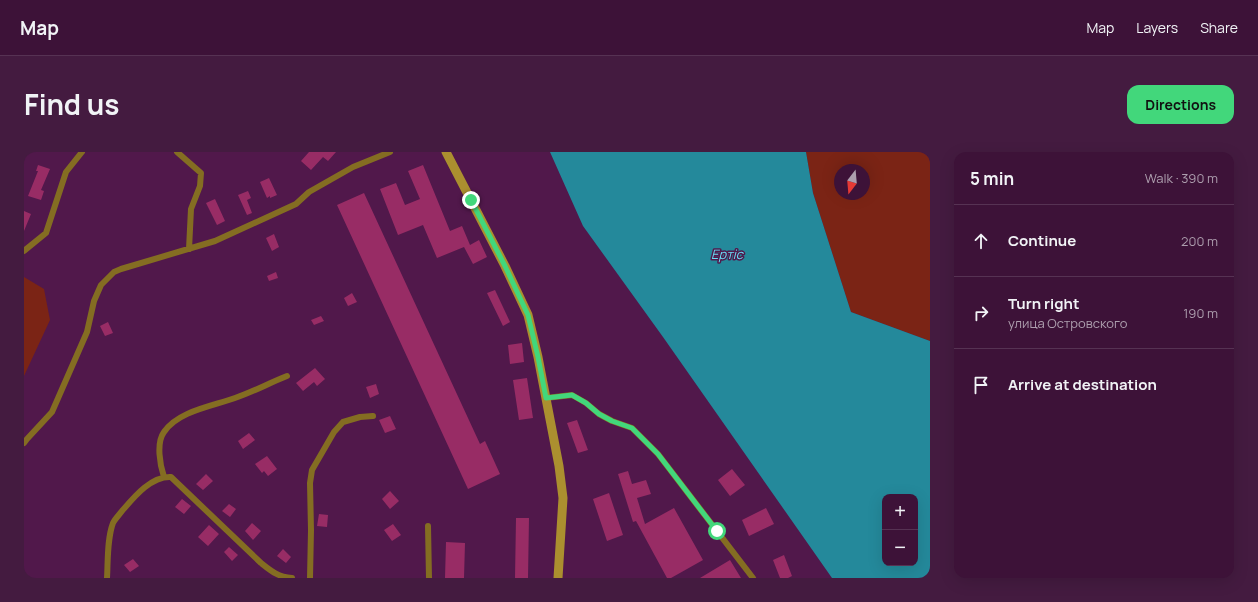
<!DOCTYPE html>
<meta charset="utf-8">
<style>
:root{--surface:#3d1238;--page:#441b40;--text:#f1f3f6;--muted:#ad9eae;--line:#563253;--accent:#42d77b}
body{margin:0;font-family:Manrope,sans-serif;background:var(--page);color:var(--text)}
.controls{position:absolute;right:12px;bottom:12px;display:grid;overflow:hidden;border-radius:8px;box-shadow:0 4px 16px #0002}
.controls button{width:36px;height:36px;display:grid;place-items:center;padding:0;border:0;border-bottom:1px solid var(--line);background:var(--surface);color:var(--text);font:20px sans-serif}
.compass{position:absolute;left:810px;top:12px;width:36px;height:36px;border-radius:50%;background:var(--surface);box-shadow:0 4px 16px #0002;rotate:196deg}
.stop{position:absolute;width:12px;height:12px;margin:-9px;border:3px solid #42d77b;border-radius:50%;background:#fff}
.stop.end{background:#42d77b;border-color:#fff;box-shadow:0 1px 4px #0008}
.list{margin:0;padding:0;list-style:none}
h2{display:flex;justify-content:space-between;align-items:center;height:52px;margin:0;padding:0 16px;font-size:17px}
h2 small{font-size:13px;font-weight:400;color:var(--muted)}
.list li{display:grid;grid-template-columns:26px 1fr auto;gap:12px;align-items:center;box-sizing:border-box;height:72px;padding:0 16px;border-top:1px solid var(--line)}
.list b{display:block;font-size:15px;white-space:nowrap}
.list p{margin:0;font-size:13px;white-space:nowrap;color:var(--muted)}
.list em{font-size:13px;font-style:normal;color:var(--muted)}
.icon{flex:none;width:22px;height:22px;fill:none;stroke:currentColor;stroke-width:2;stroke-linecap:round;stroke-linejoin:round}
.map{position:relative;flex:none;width:906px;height:426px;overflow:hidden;border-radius:12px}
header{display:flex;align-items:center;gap:24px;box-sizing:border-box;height:56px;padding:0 20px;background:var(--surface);border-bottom:1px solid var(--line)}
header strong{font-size:19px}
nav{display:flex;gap:22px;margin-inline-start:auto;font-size:14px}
.intro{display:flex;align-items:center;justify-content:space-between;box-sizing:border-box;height:96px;padding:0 24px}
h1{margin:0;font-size:28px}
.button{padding:10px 18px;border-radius:12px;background:var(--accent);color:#111;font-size:14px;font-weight:700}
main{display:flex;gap:24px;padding:0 24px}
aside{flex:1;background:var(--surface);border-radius:12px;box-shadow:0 4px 16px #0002}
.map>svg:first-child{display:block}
.green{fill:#7b2415;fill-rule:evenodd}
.water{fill:#24899b;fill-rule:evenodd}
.building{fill:#982c65}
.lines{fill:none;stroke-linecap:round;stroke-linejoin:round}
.minor{stroke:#846d22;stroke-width:6}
.secondary{stroke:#ab8f2f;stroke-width:9}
.route{stroke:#42d77b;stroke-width:5}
.labels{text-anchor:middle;stroke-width:3;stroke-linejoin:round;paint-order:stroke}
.water-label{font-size:13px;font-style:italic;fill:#68ddf4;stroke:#51184b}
</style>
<header>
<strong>Map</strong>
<nav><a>Map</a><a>Layers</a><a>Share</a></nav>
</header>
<div class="intro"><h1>Find us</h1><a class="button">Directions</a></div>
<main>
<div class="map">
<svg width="906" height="426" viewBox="0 0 906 426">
<rect width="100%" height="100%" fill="#51184b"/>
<path class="green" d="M782 0H906V189L827 160 789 41ZM816 18H840V42H816Z
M0 125 20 137 26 168 0 224Z"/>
<path class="water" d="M526 0H782L789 41 827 160 906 189V426H808L639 185 559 74ZM861 345H891V411H861Z"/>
<path class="building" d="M285 0H312L304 9 299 5 287 18 277 9Z
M14 13 26 17 17 38 20 39 17 48 4 44 14 19H12Z
M399 13 426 79 438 74 446 93 455 88 463 105 449 112 440 95 413 106 399 73 374 83 356 37 372 31 381 53 396 47 384 19Z
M245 26 253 43 246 46V44L243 46 236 30Z
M224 39 227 46 223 48 228 61 223 63 214 43Z
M340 41 456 292 461 289 476 322 444 337 313 53Z
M191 47 201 69 193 73 182 51Z
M0 59 7 62 0 79Z
M250 82 255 95 248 99 242 86Z
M252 120 254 126 245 129 243 124Z
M471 138 486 170 479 174 463 141Z
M328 141 333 150 324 154 320 146Z
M297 164 300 169 290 173 287 168Z
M84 170 89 181 81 184 76 174Z
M498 191 500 210 486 212 484 193Z
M291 216 301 227 293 234 290 230 279 239 272 231Z
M503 226 509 266 495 268 489 228Z
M352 232 355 242 346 246 342 235Z
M366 264 372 277 361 281 355 268Z
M553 268 564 298 554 301 543 271Z
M225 281 231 288 219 297 214 289Z
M243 304 253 317 244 324 240 319 238 321 231 312Z
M708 317 721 333 706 344 694 328Z
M604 319 608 332 622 328 627 342 613 346 621 372 650 356 679 408 647 426H643L612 369 609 370 594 322Z
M182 322 189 329 179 338 172 332Z
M366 339 375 349 366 357 358 347Z
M585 341 599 383 583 389 569 347Z
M158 347 167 354 160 362 151 355Z
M205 352 212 357 206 365 198 359Z
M742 356 750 372 725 384 718 368Z
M295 362 304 363 303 375 293 374Z
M492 366H505L504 426H491Z
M228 371 237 379 229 388 221 379Z
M369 372 377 383 368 389 360 378Z
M185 373 195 382 184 394 174 385Z
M422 390 441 391 440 426H421Z
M205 395 214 403 208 409 200 400Z
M259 397 267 405 262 411 253 404Z
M760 403 768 424 764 426H756L749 408Z
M109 407 115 414 106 420 100 413Z
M706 408 717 426H676Z"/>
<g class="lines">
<path class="minor" d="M153 0 177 21 176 34 167 57 165 97
M0 99 22 81 42 20 58 0
M522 246 548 243 562 251 575 262 588 269 608 276 634 302 729 426
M0 291 3 287 28 260 63 180 70 149 77 133 90 120 97 117 191 89 272 52 285 40 329 15 366 0
M140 325C136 313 132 291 140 280 154 259 189 254 211 246 229 240 245 231 263 224
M404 374 405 426
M83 426C84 409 83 387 89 371 91 367 95 363 98 359 110 345 127 324 147 325L237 411C247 419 254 425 268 426
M286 426 287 378 286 331 288 318 310 280 319 270 336 265 349 264"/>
<path class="secondary" d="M422 0 481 114 504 163 514 205 535 314 539 346 534 426"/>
</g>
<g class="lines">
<path class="route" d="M447 48 481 114 504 163 514 205 522 246 548 243 562 251 575 262 588 269 608 276 634 302 693 379"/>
</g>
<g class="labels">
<g class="water-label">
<text x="703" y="107">Ертіс</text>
</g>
</g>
</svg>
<div class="controls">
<button>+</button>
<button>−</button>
</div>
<svg class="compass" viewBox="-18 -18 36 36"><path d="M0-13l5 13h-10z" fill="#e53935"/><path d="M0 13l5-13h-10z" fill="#ad9eae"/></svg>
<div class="stop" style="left:693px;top:379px"></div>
<div class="stop end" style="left:447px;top:48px"></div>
</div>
<aside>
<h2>5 min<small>Walk · 390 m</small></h2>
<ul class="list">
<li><svg class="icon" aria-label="ahead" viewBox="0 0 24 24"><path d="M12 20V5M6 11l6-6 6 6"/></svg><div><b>Continue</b></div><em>200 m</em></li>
<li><svg class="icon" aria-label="right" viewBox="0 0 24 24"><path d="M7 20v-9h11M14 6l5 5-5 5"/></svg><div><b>Turn right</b><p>улица Островского</p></div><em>190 m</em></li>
<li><svg class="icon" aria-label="arrive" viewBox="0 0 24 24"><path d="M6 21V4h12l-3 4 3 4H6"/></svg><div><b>Arrive at destination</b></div></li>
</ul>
</aside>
</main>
